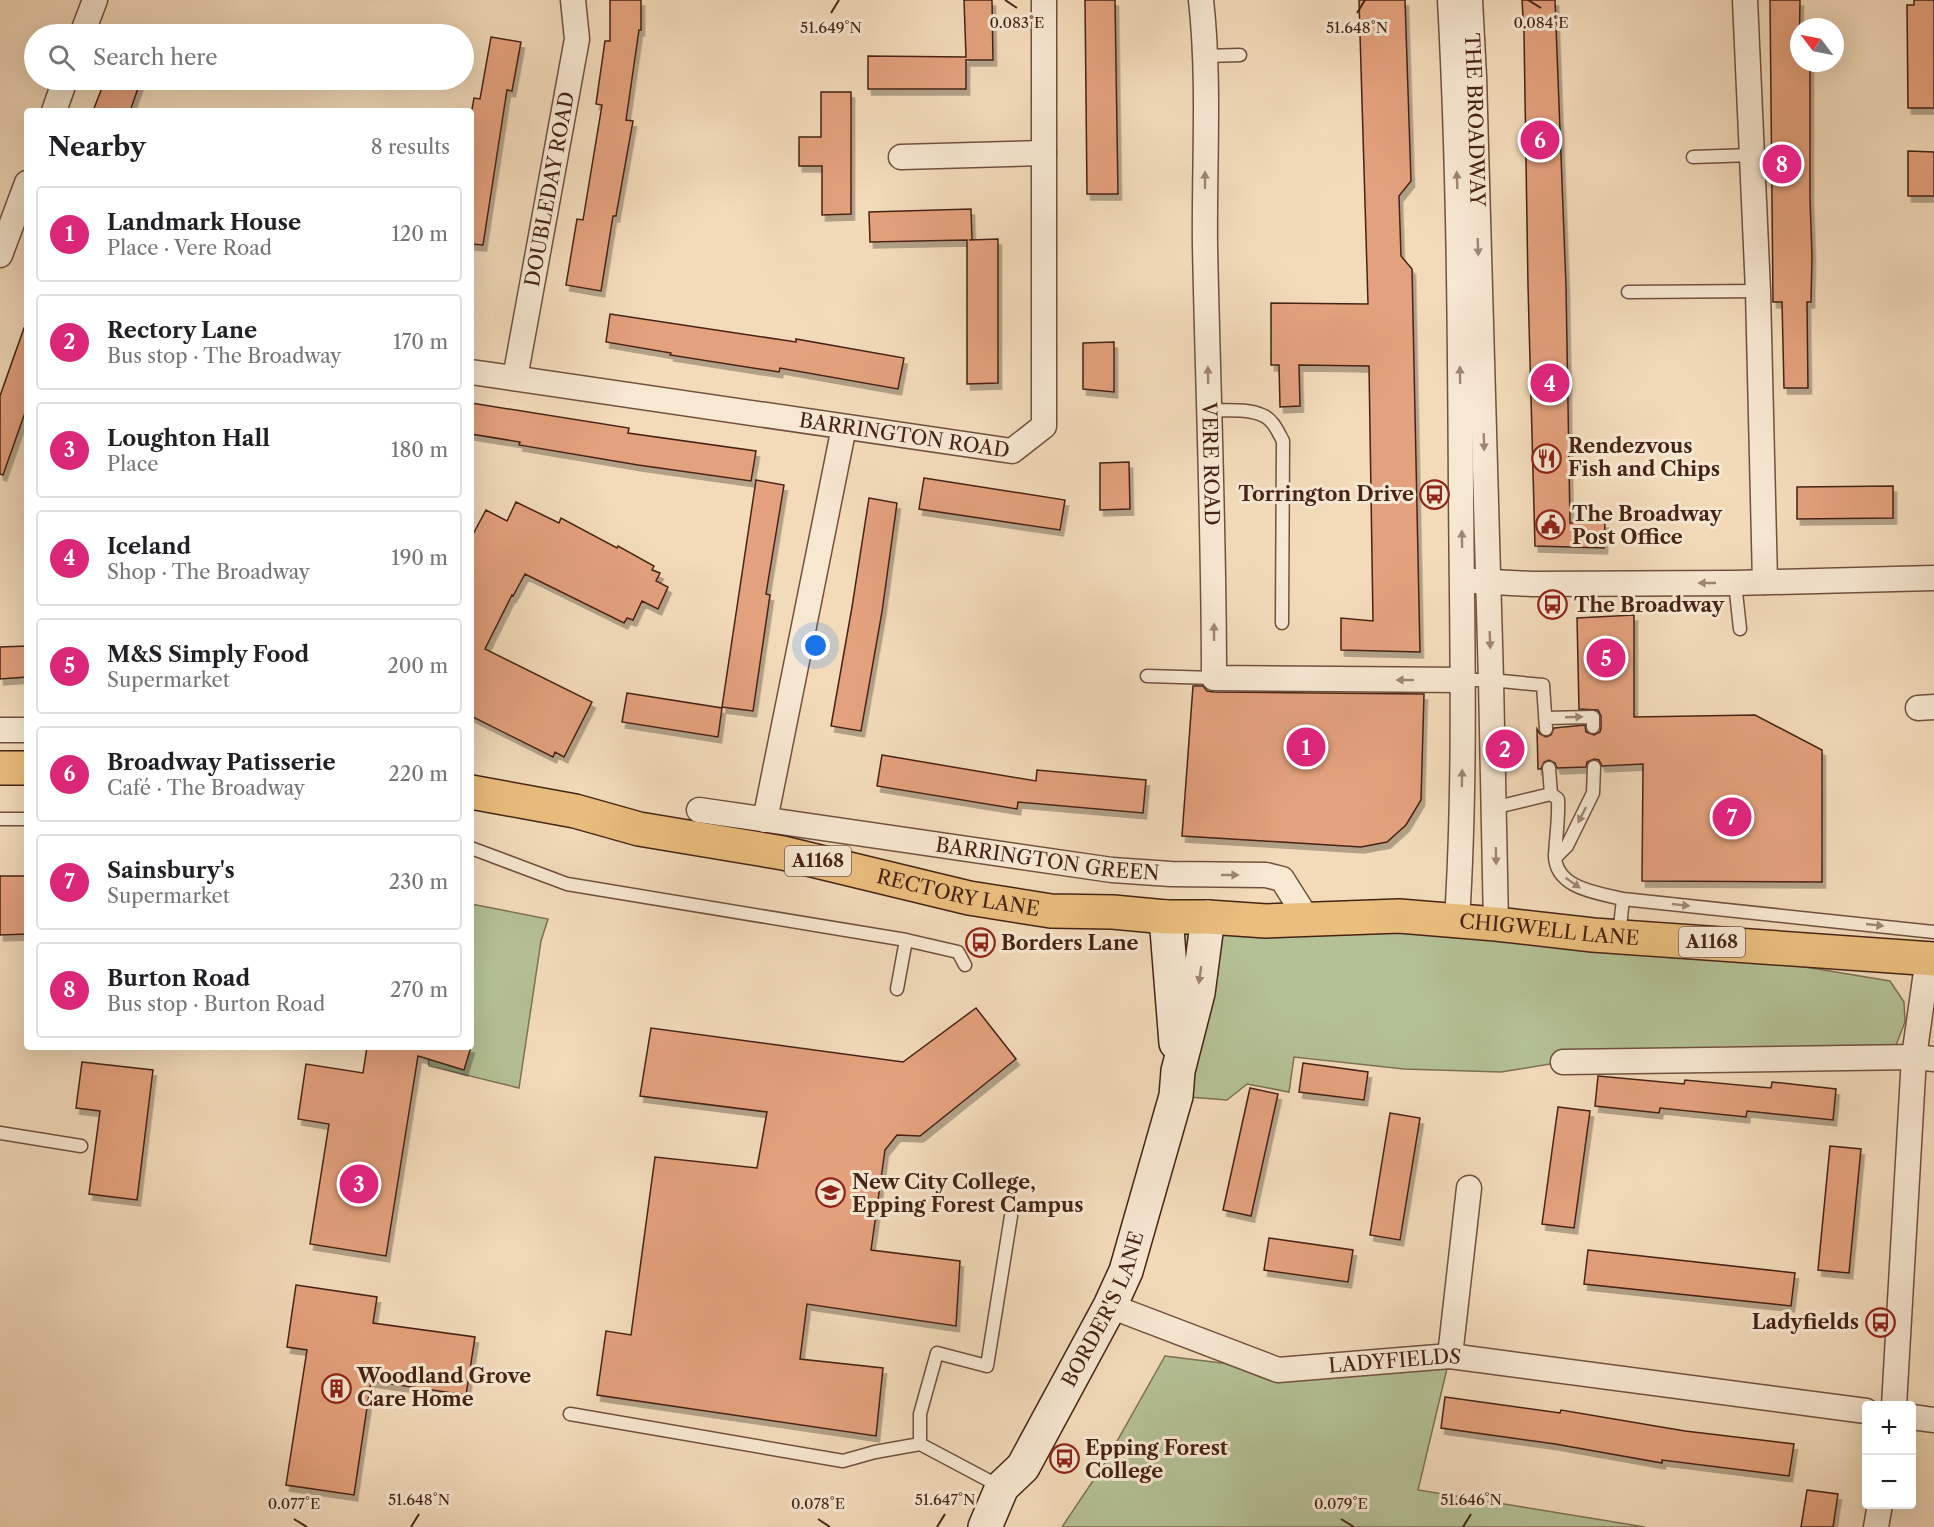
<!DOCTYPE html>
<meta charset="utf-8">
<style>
:root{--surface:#fff;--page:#f6f6f6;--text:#202124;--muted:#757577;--line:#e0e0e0;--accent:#db2777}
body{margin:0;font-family:"Libre Caslon Text",serif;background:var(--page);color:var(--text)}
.controls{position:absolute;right:18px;bottom:18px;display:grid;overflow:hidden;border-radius:6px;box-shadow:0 6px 24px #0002}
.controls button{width:54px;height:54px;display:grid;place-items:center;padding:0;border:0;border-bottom:2px solid var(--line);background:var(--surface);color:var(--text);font:30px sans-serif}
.compass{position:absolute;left:1790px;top:18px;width:54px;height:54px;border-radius:50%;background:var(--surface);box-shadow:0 6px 24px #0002;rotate:302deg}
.you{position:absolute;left:816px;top:646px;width:21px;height:21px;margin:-15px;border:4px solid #fff;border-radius:50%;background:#1a73e8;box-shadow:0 0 0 9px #1a73e833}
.badge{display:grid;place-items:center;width:39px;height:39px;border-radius:50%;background:var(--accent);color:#fff;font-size:20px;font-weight:700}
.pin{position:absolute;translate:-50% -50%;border:3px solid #fff;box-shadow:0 2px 6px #0006}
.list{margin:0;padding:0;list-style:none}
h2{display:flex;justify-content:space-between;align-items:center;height:78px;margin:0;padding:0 24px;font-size:26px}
h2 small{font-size:20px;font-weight:400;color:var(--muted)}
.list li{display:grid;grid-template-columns:39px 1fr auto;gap:18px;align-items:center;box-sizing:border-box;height:96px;margin:0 12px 12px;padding:0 12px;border:2px solid var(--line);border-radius:6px}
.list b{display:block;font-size:22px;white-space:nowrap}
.list p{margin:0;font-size:20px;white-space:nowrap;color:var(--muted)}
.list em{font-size:20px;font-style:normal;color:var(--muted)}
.icon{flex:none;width:33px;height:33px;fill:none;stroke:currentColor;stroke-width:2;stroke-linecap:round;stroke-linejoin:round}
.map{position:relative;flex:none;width:1934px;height:1527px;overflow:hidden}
.search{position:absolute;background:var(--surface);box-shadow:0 6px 24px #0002;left:24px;top:24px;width:450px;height:66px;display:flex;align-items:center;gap:15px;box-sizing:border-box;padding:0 21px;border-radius:33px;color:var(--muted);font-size:22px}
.panel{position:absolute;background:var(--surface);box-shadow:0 6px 24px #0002;left:24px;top:108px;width:450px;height:942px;border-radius:6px}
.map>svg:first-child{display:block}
.green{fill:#b4c195;stroke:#7d7254;stroke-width:1.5}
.building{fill:#e4a17d;stroke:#462314;stroke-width:1.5;filter:url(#shadow)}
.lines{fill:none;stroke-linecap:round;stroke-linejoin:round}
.lane-casing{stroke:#71513e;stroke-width:15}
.street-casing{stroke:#71513e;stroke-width:27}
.secondary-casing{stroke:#462314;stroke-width:36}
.primary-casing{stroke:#462314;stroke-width:36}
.lane{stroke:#f7e8d2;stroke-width:12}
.street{stroke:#f7e8d2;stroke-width:24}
.secondary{stroke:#f7e8d2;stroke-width:33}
.primary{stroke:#eabe7d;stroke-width:33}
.oneway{fill:#9e8673}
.ticks{fill:none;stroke:#462314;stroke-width:2}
.labels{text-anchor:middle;stroke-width:6;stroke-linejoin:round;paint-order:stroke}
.shield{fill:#f7e8d2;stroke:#7b5e4d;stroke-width:1.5}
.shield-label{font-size:18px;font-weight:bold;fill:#462314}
.street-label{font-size:20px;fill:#462314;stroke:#f7e8d2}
.poi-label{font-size:20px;font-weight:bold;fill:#462314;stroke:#f7e8d2;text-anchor:start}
.ticks-label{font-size:15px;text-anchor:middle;fill:#462314;stroke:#f7e8d2;stroke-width:6;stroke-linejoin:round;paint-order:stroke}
</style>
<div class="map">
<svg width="1934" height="1527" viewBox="0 0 1934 1527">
<defs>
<filter id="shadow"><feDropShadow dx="3.5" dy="6" stdDeviation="0" flood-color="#0004"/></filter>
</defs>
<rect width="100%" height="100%" fill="#f3dbba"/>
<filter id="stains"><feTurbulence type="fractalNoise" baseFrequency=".00333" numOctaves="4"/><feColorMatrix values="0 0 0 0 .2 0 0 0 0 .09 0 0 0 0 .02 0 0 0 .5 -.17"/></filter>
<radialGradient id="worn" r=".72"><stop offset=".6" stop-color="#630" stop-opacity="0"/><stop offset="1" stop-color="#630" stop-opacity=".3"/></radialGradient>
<path class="green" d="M471 904 548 919 541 941 519 1088 429 1066 428 1057 471 1047Z
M1166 917 1619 936 1890 981 1904 1002 1905 1022 1896 1045 1563 1062 1501 1072 1404 1069 1294 1057 1289 1092 1247 1084 1227 1100 1176 1096Z
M1165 1356 1278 1370 1450 1356 1418 1490 1645 1527H1062L1103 1466Z"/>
<path class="building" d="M610 0H641V30H639L626 120 633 121 616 216H613L601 291 566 285 577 219 583 220 602 105 596 104 605 41H610Z
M964 0H992L993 60H966V89H868V56L966 57Z
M1085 0H1115L1118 194H1087Z
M1359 0H1405L1411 181 1399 196 1401 256 1412 269 1420 652 1341 650V618L1373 621 1369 366 1299 365 1300 406 1280 407 1279 365H1271V303L1368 304Z
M1522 0H1555L1566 286 1570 523 1605 522 1604 548 1535 546 1528 286 1524 34Z
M1770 0H1800L1799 63H1810V199L1812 256 1811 302H1807L1808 388H1784L1782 302H1773Z
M1914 0H1934V108H1908L1907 5H1914Z
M491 37 521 42 512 91 507 90 483 245 471 244V115L474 98 480 99Z
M105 80H141L130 111H93Z
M821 92H851V214L822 215V166H799V137H821Z
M1908 151 1934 152V196H1908Z
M971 209 972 240H969L998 239V383L967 384V240L870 242 869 212Z
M610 314 796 342V339L904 358 898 389 780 368 779 372 670 355 671 353 606 342Z
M24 328 27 329V407L3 475 0 474V396Z
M1114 342V392L1083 389V343Z
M471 403 629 428 628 433 756 451 751 481 638 465 519 445 520 442 471 434Z
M1129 462 1130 509 1100 510V463Z
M924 478 1065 500 1060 530 919 509Z
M756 480 784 485 766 594 770 595 753 711 722 707Z
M1893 486V518L1797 519V487Z
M869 498 897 503 882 612 861 731 831 726 852 607Z
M516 502 559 523 561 518 617 548 618 546 654 566 652 570 660 573 656 581 668 587 658 609 642 601 633 620 627 618 624 623 525 574 513 596 512 595 485 649 592 702 564 757 555 752 553 757 471 716V538L486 510 507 521Z
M1634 615V717L1755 715 1822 750V882L1642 881 1643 764 1602 766 1599 760 1594 759 1587 762 1586 767 1557 768 1555 763 1549 760 1544 762 1541 769H1538L1537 729 1540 734 1546 737 1551 735 1554 728 1585 725 1586 732 1594 735 1600 732 1601 728V716L1598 710 1579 709 1577 618Z
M27 646V677L0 679V647Z
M1193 686H1203L1207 691 1214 692 1424 694 1421 800 1406 825 1387 842 1361 847 1182 836Z
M627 693 722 708 718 737 622 722Z
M882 755 1036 781 1037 770 1146 780 1143 813 1018 802 1017 809 877 786Z
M0 876H27V934L0 935Z
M976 1008 1016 1059 920 1136 897 1135 885 1150 871 1250 960 1261 956 1326 807 1304 800 1359 883 1368 876 1436 597 1395 606 1331 631 1335 655 1157 757 1168 767 1112 640 1096 651 1028 903 1062Z
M367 1047H471L464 1070 418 1056 386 1256 310 1244 329 1124 298 1119 306 1064 363 1073Z
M82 1062 153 1070 137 1200 89 1194 100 1111 76 1108Z
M1303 1063 1368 1072 1364 1100 1299 1092Z
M1598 1076 1684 1084 1685 1080 1771 1088 1772 1082 1836 1089 1833 1120 1747 1111 1746 1117 1660 1108 1659 1113 1595 1106Z
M1250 1088 1278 1094 1251 1216 1223 1210Z
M1558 1107 1590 1111 1574 1228 1542 1224Z
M1390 1113 1420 1118 1400 1240 1370 1235Z
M1830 1146 1861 1149 1849 1273 1818 1270Z
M1269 1238 1353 1250 1348 1282 1264 1270Z
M1588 1250 1795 1273 1791 1306 1584 1284Z
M296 1285 377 1297 373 1323 475 1337 466 1395 371 1381 354 1495 286 1485 307 1350 287 1347Z
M1445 1397 1560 1413 1561 1410 1685 1431 1794 1444 1789 1476 1662 1460V1463L1555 1444 1441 1428Z
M1807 1490 1838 1494 1833 1527H1801Z"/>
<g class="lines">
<defs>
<path id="lane" d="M1205 56 1240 55
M1693 157 1752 155
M1628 292 1758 291
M1209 410C1225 411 1247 408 1262 415 1273 419 1278 432 1283 441L1282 623
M1735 583 1740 629
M1147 676 1214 678
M1464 680H1491L1543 685 1546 729
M1545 718 1593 717V727
M1549 768 1551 794 1558 799C1559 818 1556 836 1555 855 1555 889 1599 893 1623 899L1934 932
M1493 808 1551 794
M0 819H27
M471 848 567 884 906 940 958 952 965 965
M1555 858 1567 846 1593 793 1594 767
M1619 936 1623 899
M897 989 906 940
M0 1133 81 1146
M570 1414 843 1461 875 1452 920 1444 1001 1487
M920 1444V1414L937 1353 987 1366 1011 1216"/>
<g id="street">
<path id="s1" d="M1201 0C1210 81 1204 164 1205 246 1208 390 1214 534 1214 678L1464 680"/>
<path d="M1450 0C1459 163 1460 327 1461 490 1462 634 1466 777 1457 920"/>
<path id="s2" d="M1470 0 1474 76 1491 680 1496 924"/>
<path d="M1745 0 1758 291 1765 582"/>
<path d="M82 34 95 0"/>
<path d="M54 111 65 80"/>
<path d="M901 157 1044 153"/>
<path d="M0 255 27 183"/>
<path id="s3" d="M471 372 1012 451 1044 426V0"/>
<path id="s4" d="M515 378 577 39 573 0"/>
<path d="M1473 581 1532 584 1735 583 1934 578"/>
<path d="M1918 708 1934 707"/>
<path d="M0 730H27"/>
<path id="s5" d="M699 810 1112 870 1171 874 1266 875 1282 879 1308 920"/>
<path d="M765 820 844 427"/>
<path d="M1563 1062 1914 1057 1934 1059"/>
<path id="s6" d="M1110 1306 1278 1370 1450 1356 1866 1411"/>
<path d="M1450 1356 1469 1188"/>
<path d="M1894 1406 1914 1057 1928 958"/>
<path d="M1912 1417 1934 1420"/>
<path d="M1876 1527 1880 1504"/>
</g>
<g id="secondary">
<path d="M1166 917 1176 1043"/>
<path id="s7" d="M985 1527 1002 1487 1023 1467 1110 1306 1126 1271 1176 1096 1178 1071 1198 993 1208 917"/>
</g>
<g id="primary">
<path d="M0 768H27"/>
<path id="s8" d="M471 792 575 811 639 829 783 853 969 898 1051 911 1113 912 1166 917H1208L1266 921 1399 916 1496 924 1593 935 1934 959"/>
</g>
</defs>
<use href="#lane" class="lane-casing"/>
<use href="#street" class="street-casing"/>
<use href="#secondary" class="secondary-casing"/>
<use href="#primary" class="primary-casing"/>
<use href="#lane" class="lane"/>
<use href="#street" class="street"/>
<use href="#secondary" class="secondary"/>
<use href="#primary" class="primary"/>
</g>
<defs><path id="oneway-solid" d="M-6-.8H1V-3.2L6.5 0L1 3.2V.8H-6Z" transform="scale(1.5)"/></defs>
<g class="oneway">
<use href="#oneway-solid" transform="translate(1205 180) rotate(-90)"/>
<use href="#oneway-solid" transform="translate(1457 180) rotate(-92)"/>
<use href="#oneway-solid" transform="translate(1478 247) rotate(88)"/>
<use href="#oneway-solid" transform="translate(1208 375) rotate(-91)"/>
<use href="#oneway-solid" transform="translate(1460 375) rotate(-91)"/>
<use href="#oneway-solid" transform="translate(1484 442) rotate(88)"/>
<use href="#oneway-solid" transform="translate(1462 539) rotate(-91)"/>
<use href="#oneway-solid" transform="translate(1707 583) rotate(180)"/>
<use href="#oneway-solid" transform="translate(1214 632) rotate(-90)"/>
<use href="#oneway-solid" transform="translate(1490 640) rotate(88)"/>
<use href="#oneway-solid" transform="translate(1405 680) rotate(-180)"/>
<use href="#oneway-solid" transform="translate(1574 717) rotate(-2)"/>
<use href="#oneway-solid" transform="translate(1462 778) rotate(-89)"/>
<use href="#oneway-solid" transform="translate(1582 815) rotate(117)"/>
<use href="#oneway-solid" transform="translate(1496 856) rotate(89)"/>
<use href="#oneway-solid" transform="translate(1230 875)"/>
<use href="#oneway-solid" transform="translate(1573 883) rotate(35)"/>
<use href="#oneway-solid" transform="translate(1681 905) rotate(6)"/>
<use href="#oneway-solid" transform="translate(1875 925) rotate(6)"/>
<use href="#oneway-solid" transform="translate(1200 975) rotate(98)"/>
</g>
<path class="ticks" d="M1005 0 1017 8M1528 0 1541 8M831 13 839 0M1357 13 1365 0M294 1519 307 1527M818 1519 830 1527M1341 1519 1354 1527M411 1527 419 1514M937 1527 945 1514M1463 1527 1471 1514"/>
<defs>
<symbol id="restaurant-ring" viewBox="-11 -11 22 22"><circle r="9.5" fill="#f7e8d2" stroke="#8f2418" stroke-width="1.5"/><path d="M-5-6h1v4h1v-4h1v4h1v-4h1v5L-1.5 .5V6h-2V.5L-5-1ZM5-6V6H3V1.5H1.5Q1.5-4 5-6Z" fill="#8f2418"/></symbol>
<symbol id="bus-ring" viewBox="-11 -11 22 22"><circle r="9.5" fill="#f7e8d2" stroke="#8f2418" stroke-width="1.5"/><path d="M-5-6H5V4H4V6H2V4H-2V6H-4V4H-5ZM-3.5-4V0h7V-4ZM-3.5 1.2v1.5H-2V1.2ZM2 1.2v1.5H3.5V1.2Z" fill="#8f2418"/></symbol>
<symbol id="civic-ring" viewBox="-11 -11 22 22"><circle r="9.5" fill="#f7e8d2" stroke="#8f2418" stroke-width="1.5"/><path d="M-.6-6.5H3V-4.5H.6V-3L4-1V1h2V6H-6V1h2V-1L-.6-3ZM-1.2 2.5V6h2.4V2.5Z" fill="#8f2418"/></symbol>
<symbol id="university-ring" viewBox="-11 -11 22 22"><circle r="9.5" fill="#f7e8d2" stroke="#8f2418" stroke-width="1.5"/><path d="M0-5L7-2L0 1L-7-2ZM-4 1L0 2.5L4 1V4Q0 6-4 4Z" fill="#8f2418"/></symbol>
<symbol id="building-ring" viewBox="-11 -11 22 22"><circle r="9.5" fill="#f7e8d2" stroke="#8f2418" stroke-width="1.5"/><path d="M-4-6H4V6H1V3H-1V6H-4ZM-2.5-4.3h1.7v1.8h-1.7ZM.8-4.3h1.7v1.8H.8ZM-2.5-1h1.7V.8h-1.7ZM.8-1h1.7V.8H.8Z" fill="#8f2418"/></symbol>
</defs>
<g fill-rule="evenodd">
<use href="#restaurant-ring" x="1530" y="442" width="33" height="33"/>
<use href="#bus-ring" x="1418" y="478" width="33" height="33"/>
<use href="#civic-ring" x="1534" y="508" width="33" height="33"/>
<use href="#bus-ring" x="1536" y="588" width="33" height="33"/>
<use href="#bus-ring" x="964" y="926" width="33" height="33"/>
<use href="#university-ring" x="814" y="1176" width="33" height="33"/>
<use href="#bus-ring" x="1864" y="1306" width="33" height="33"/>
<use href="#building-ring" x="320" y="1372" width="33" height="33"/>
<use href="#bus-ring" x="1048" y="1442" width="33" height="33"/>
</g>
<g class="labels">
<g class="shield">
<rect x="785" y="846" width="66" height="30" rx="4.5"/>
<rect x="1679" y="927" width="66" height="30" rx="4.5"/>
</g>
<g class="shield-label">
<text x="818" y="867">A1168</text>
<text x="1712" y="948">A1168</text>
</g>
<g class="street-label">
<text dy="7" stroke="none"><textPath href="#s2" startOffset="120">THE BROADWAY</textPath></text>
<text dy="7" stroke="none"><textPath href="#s4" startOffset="192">DOUBLEDAY ROAD</textPath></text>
<text dy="7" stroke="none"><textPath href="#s3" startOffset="438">BARRINGTON ROAD</textPath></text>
<text dy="7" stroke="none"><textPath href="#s1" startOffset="464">VERE ROAD</textPath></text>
<text dy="7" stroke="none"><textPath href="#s5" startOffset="352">BARRINGTON GREEN</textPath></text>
<text dy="7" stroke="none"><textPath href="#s8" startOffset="498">RECTORY LANE</textPath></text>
<text dy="7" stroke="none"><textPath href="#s8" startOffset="1092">CHIGWELL LANE</textPath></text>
<text dy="7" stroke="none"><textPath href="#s7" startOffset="250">BORDER'S LANE</textPath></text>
<text dy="7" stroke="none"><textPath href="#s6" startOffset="297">LADYFIELDS</textPath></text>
</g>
<g class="poi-label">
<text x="1568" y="453">Rendezvous<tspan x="1568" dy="23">Fish and Chips</tspan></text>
<text x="1414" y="501" text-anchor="end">Torrington Drive</text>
<text x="1572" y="521">The Broadway<tspan x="1572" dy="23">Post Office</tspan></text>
<text x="1574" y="612">The Broadway</text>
<text x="1001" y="950">Borders Lane</text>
<text x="852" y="1189">New City College,<tspan x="852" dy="23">Epping Forest Campus</tspan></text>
<text x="1859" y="1329" text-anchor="end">Ladyfields</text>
<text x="357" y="1383">Woodland Grove<tspan x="357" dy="23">Care Home</tspan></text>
<text x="1085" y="1455">Epping Forest<tspan x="1085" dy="23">College</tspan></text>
</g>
</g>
<g class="ticks-label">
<text x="1017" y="28">0.083°E</text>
<text x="1541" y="28">0.084°E</text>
<text x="831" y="33">51.649°N</text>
<text x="1357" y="33">51.648°N</text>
<text x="419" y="1505">51.648°N</text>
<text x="945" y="1505">51.647°N</text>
<text x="1471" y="1505">51.646°N</text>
<text x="294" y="1509">0.077°E</text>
<text x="818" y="1509">0.078°E</text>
<text x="1341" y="1509">0.079°E</text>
</g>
<rect width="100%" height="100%" filter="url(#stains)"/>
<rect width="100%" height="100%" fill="url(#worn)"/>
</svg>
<div class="controls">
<button>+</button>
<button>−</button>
</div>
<svg class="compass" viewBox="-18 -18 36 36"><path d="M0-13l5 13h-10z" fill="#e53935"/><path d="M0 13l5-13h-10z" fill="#757577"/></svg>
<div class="you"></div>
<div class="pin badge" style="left:1306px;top:747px">1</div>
<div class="pin badge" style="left:1505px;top:749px">2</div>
<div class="pin badge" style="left:359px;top:1184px">3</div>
<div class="pin badge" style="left:1550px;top:383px">4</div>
<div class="pin badge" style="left:1606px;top:658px">5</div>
<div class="pin badge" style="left:1540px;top:140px">6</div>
<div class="pin badge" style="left:1732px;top:817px">7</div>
<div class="pin badge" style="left:1782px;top:164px">8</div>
<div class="search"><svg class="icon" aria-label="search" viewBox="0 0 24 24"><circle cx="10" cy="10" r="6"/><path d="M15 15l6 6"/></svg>Search here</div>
<section class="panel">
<h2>Nearby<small>8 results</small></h2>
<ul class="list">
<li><span class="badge">1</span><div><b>Landmark House</b><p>Place · Vere Road</p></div><em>120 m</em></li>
<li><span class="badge">2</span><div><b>Rectory Lane</b><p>Bus stop · The Broadway</p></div><em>170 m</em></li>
<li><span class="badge">3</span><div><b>Loughton Hall</b><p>Place</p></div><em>180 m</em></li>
<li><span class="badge">4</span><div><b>Iceland</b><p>Shop · The Broadway</p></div><em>190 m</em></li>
<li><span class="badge">5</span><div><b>M&amp;S Simply Food</b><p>Supermarket</p></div><em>200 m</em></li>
<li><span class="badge">6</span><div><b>Broadway Patisserie</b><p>Café · The Broadway</p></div><em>220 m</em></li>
<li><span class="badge">7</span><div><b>Sainsbury's</b><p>Supermarket</p></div><em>230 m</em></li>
<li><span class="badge">8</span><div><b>Burton Road</b><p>Bus stop · Burton Road</p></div><em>270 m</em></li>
</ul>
</section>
</div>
